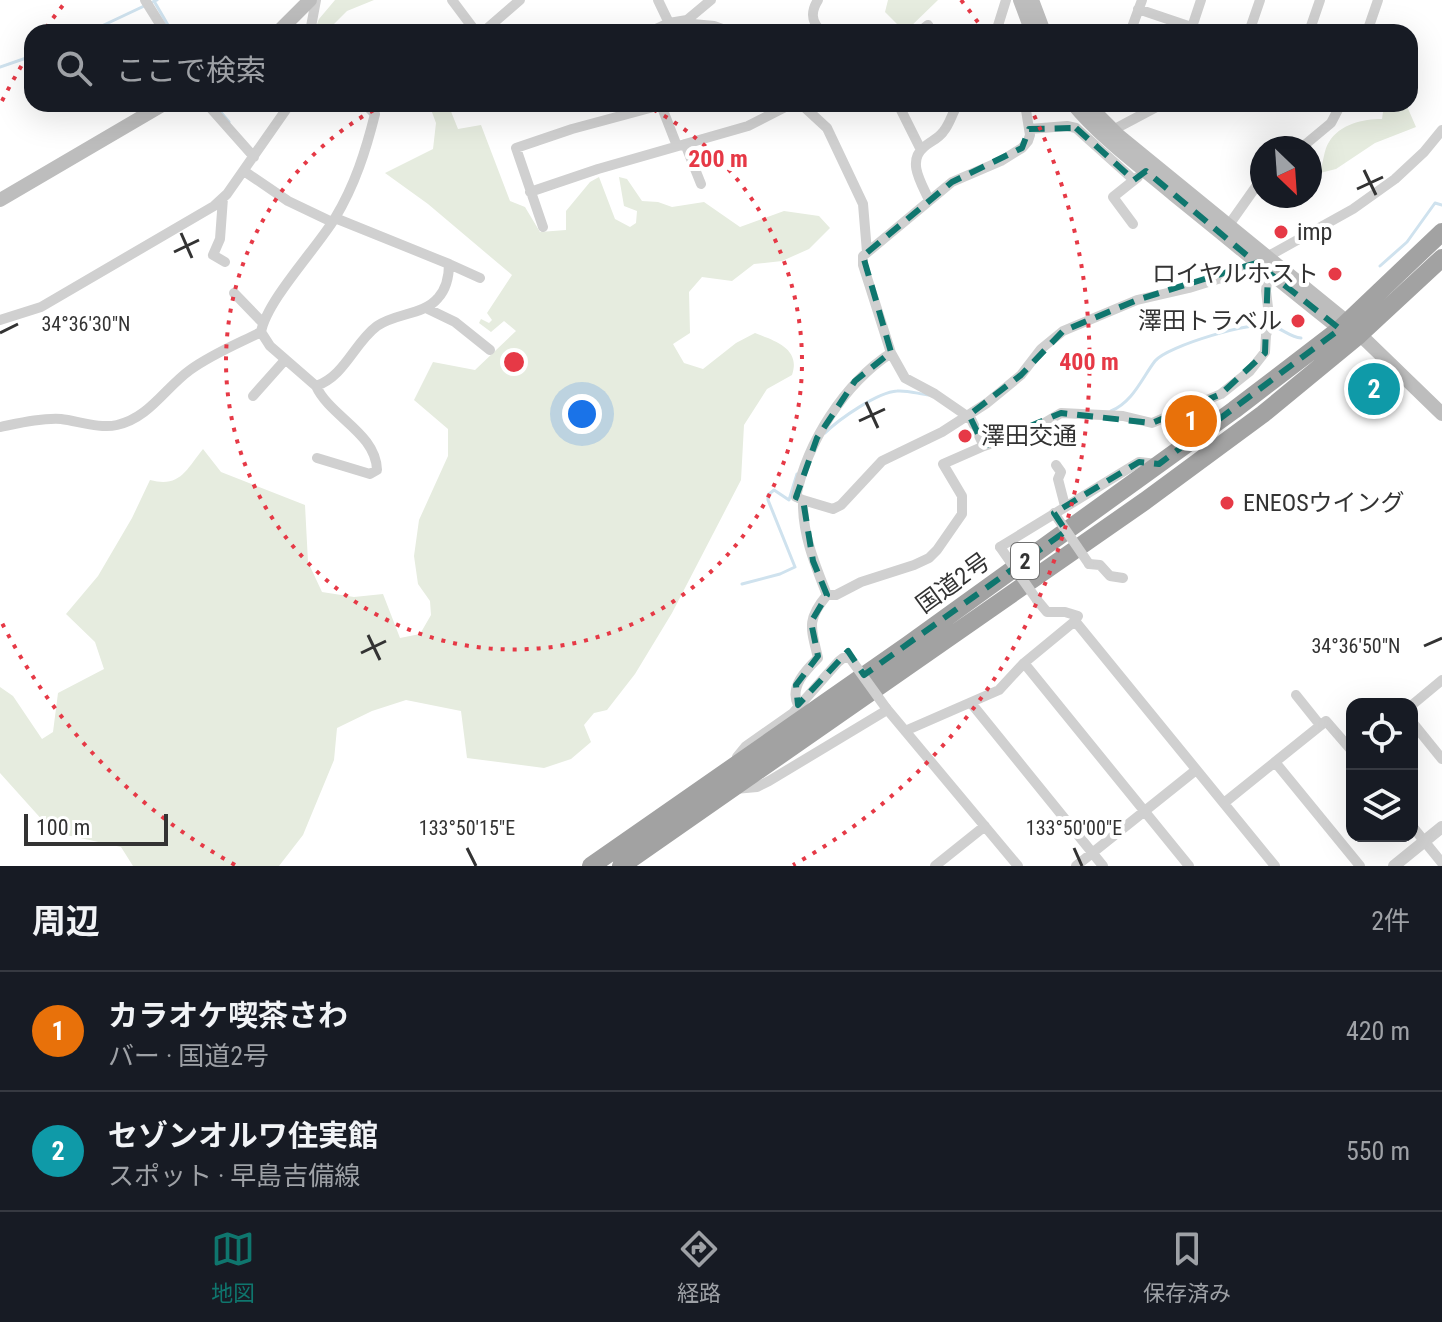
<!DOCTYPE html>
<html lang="ja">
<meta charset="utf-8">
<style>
:root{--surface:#171b24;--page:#20242c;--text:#f1f3f6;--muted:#9ea1a6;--line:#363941;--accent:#0f766e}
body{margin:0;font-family:"Roboto Condensed","Noto Sans JP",sans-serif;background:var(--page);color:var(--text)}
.controls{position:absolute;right:24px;bottom:24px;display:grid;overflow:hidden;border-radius:16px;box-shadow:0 8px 32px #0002}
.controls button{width:72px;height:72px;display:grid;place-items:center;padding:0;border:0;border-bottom:2px solid var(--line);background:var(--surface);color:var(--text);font:40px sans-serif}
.compass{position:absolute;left:1250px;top:136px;width:72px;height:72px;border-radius:50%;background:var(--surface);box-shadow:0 8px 32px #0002;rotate:155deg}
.scale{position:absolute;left:24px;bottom:20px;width:144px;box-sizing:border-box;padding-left:8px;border:4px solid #333;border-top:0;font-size:22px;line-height:28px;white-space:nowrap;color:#333;-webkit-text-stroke:6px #fff;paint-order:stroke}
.you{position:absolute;left:582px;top:414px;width:28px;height:28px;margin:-20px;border:6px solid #fff;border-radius:50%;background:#1a73e8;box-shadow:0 0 0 12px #1a73e833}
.badge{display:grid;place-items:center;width:52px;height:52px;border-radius:50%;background:var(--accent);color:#fff;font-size:26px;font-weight:700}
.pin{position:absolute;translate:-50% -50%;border:4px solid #fff;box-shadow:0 2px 8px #0006}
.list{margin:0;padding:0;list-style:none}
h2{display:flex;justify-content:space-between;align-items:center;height:104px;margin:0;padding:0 32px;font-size:34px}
h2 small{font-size:26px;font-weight:400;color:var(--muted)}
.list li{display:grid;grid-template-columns:52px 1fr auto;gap:24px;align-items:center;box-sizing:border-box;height:120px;padding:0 32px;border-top:2px solid var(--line)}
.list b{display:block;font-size:30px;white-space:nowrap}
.list p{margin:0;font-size:26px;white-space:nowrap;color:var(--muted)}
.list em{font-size:26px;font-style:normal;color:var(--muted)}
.icon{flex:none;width:44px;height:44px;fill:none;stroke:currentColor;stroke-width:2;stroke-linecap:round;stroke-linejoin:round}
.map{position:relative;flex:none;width:1442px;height:866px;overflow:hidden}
.search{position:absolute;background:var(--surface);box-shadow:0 8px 32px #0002;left:24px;right:24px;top:24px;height:88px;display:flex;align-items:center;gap:20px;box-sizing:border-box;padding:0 28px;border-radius:24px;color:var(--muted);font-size:30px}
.sheet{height:344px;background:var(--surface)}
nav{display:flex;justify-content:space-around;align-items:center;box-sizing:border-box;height:112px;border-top:2px solid var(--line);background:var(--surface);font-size:22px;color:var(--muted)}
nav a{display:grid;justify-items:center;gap:4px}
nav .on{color:var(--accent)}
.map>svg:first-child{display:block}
.green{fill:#e6ecdf}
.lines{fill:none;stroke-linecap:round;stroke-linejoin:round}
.stream{stroke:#cfe2ee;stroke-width:3}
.minor{stroke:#d0d0d0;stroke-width:10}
.tertiary{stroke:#d0d0d0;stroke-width:12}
.secondary{stroke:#bdbdbd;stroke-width:14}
.trunk{stroke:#a2a2a2;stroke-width:18}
.minor-bridge{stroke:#d0d0d0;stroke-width:10}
.marked{fill:none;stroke:#0f766e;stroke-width:6;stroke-dasharray:16 10;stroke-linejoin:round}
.ticks{fill:none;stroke:#333;stroke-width:3}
.ring{fill:none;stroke:#e63946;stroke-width:4;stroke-dasharray:4 8}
.poi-dot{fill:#e63946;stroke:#fff;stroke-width:3}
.labels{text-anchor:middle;stroke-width:8;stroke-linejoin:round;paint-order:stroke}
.shield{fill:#fff;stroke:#707070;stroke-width:2}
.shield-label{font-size:22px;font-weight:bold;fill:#333}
.poi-label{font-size:24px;fill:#333;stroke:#fff;text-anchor:start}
.street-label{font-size:24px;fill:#333;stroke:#fff}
.ticks-label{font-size:20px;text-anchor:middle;fill:#333;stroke:#fff;stroke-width:8;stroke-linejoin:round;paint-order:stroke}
.centre{fill:#e63946;stroke:#fff;stroke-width:4}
.ring-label{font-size:24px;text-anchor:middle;font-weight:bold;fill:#e63946;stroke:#fff;stroke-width:8;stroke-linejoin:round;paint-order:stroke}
</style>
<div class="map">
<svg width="1442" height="866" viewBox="0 0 1442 866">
<rect width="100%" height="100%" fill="#fff"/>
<path class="green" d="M335 0H374L347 11 326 32H314L319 19Z
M888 0H938L905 32 885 12Z
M429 104H448L458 129 481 125 510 201 525 207 540 232 566 230V211L590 182 599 177 615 219 630 227 636 223 637 211 624 206 619 177 627 179 642 201 658 202 672 207 704 202 740 227 784 211 819 216 830 228 809 249 782 261 754 264 732 281 702 277 689 292 690 333 673 344 684 363 703 369 736 343 755 333C776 341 801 349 792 375L767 389 744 425 741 480 672 613 635 674 607 710 594 713 584 725 591 742 571 759 544 768 467 758 461 711 406 700 372 711 337 728 334 760 303 835 279 866H133L121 847 53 832 0 773V687L13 696 42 739 53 732 58 693 104 669 95 642 66 614 98 576 132 518 150 480C180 488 186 470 203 449L221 472 305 505 308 562 322 592 354 597 383 594 400 638 420 634 431 615 430 601 418 584 414 556 419 520 448 456V429L414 400 433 362 475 370 516 331 504 321 491 332 479 323 481 319 489 323 492 320 487 313 512 275 428 204 385 173 433 149 436 123Z
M1379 104H1406L1416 127 1375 143 1336 169 1320 173C1323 164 1324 149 1329 142 1340 124 1363 119 1382 119L1383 112 1377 110Z"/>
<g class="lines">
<path class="stream" d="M154 1 172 32
M89 32 157 0
M0 67 32 56
M214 104 229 122
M1380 266 1407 242 1435 203 1442 205
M1111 411C1133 402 1142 378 1155 361 1167 346 1254 320 1272 326 1283 329 1290 337 1301 338
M825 433C839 419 878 392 897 391 907 390 919 394 929 395
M742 584 780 574 795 567 768 500V495L774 490 789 500 797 474"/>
<path class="minor" d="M145 0 165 32
M452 0 476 32
M658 0 669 23
M818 0C811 11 810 21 822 32
M1138 9 1206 32
M682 23 714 26 731 32
M1192 27 1201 0
M1131 30 1142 0
M310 32 316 0
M483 32 520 0
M649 32 669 23 687 20 711 0
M919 32 928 25 932 32
M996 32 1006 0
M1249 32 1260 0
M1309 32 1320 0
M1367 32 1378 0
M207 104 254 157
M801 104 827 128 863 204 867 252
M898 104 921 150
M1029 129 1067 126 1076 128 1134 180
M1113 130 1162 104
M685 144 701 184
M1301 148 1331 123 1341 104
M244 171 288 201 332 222
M530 192 598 169 748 126 791 104
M223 198 220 239 213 255 225 262
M929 200C922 184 907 162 923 148 929 142 938 139 943 132 950 124 952 113 958 104
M1133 224 1113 197 1138 177
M543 227 516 148 572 129 661 105 677 146
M1226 229 1262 178
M449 264 480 278
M234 293 263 323
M426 308 455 322 490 350
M0 320 41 307 214 206 227 194 290 104
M261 332 270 346 316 386C345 376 354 343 377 326 395 313 424 315 438 298 447 288 449 277 449 264L335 218
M316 386C330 417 376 433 377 470L370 474 317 458
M253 396 285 360
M969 415 984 446 1036 428 1061 413 1123 416 1152 423 1221 394 1250 371 1265 352 1266 335 1270 324 1266 291 1268 272
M967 416 935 394 905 378 891 353 863 265V256L952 182 1001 161 1022 148 1028 141 1030 135 1025 104
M0 427C20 423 41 418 61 419 78 421 100 429 117 425 149 418 165 388 190 370 212 354 237 344 261 332 267 300 317 248 335 218 355 185 366 150 375 114L368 107 351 104
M1056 465 1061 472 1058 479 1065 506
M803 500 796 497C807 442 844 384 891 353
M1000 547 1139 462 1157 464
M1089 564 1100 565 1110 576 1123 578
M827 595C815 565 802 534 803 500L833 509 841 505 882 461 942 432 987 403 1021 375 1041 349 1063 331 1137 300 1189 288 1234 274 1256 263 1353 209 1395 179 1424 152 1442 130
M1037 600 1047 612H1065L1078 616 1075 621
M1024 663 1189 866
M1296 695 1320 725
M971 703 1103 866
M798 705C789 687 806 670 818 658 811 628 806 620 827 595H836L861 582 914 565 929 558 937 550 962 514V496L943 464 984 446
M1412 705 1442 680
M886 708 1018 866
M1412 722 1442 759
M905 731 999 690 1024 663 1075 621 1275 866
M737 757 746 746 793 713 838 662 843 658H850
M1275 762 1360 866
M735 789 757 787 769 781 887 710
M1224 803 1326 721 1352 751
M1412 826 1442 863
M935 866 985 826
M1076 866 1196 770"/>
<path class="tertiary" d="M1394 866 1442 827"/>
<path class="secondary" d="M1020 0 1032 32
M1032 0 1044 32
M278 32 310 0
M1073 104C1102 139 1139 165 1173 194 1229 239 1284 285 1340 329L1348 331
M1087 104 1119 136 1347 322 1442 414
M0 200 164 104"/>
<path class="trunk" d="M591 866 908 645 1234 410 1340 329 1442 232
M621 866 1145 501 1263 414 1359 335 1442 258"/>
<path class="minor-bridge" d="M1054 513 1089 564
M1000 547 1037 600
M850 658 886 708"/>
</g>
<path class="marked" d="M1076 128 1134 180 1146 171 1256 263 1137 300 1063 331 1021 375 969 415 984 446 1061 413 1152 423 1221 394 1265 353 1268 272 1340 329 1159 464 1139 462 1054 513 1066 531 864 675 848 651 798 705 796 685 818 656 811 622 827 595 813 561 803 500 796 497 817 438 855 381 891 352 863 256 952 182 1022 148 1029 129Z"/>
<path class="ticks" d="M1364 170 1376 195M1357 189 1383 177M181 233 192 258M174 252 199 240M0 333 18 324M866 402 878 428M859 421 885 409M368 635 380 660M1424 646 1442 638M361 653 386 641M467 848 476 866M1074 848 1082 866"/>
<g class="ring">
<path d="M643 104A288 288 0 1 1 385 104"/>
<path d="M235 865A575 575 0 0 1 2 623M2 101A575 575 0 0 1 32 49M46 28A575 575 0 0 1 67 0M961 0A575 575 0 0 1 982 28M1029 105A575 575 0 0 1 793 865"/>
</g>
<g class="poi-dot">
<circle cx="1281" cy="232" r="8"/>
<circle cx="1335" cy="274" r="8"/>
<circle cx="1298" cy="321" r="8"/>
<circle cx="965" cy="436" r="8"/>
<circle cx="1227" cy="503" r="8"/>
</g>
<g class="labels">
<rect class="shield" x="1011" y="543" width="28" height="36" rx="6"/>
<g class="shield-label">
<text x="1025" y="569">2</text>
</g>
<g class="poi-label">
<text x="1297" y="240">imp</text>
<text x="1319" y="282" text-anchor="end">ロイヤルホスト</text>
<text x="1282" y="329" text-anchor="end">澤田トラベル</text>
<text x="981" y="444">澤田交通</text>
<text x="1243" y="511">ENEOSウイング</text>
</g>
<g class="street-label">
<text transform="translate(953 583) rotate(-36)" y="8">国道2号</text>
</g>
</g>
<g class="ticks-label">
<text x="86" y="331">34°36'30"N</text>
<text x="1356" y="653">34°36'50"N</text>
<text x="467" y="835">133°50'15"E</text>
<text x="1074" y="835">133°50'00"E</text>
</g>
<circle cx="514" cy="362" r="12" class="centre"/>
<g class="ring-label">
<text x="718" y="167">200 m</text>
<text x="1089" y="370">400 m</text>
</g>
</svg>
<div class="controls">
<button><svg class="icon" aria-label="locate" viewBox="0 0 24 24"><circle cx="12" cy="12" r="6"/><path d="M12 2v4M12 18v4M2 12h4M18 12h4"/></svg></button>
<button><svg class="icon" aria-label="layers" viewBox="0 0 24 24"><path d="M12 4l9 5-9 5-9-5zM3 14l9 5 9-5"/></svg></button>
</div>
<svg class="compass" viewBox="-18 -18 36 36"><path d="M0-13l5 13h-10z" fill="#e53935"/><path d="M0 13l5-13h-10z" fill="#9ea1a6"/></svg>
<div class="scale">100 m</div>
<div class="you"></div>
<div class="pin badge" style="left:1191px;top:421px;background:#e8710a">1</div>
<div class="pin badge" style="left:1374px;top:389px;background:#0f9aa8">2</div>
<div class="search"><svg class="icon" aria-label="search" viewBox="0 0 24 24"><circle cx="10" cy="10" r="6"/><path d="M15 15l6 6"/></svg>ここで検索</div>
</div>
<section class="sheet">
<h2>周辺<small>2件</small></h2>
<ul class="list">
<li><span class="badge" style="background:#e8710a">1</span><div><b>カラオケ喫茶さわ</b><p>バー · 国道2号</p></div><em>420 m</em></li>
<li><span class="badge" style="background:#0f9aa8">2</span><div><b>セゾンオルワ住実館</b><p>スポット · 早島吉備線</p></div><em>550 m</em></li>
</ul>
</section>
<nav>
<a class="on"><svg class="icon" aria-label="map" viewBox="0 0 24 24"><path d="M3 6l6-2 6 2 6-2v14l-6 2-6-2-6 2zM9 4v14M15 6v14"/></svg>地図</a>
<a><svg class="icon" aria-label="directions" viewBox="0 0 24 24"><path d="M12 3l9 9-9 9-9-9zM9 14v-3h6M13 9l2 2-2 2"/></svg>経路</a>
<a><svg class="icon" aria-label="saved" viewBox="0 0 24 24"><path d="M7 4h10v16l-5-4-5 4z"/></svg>保存済み</a>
</nav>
